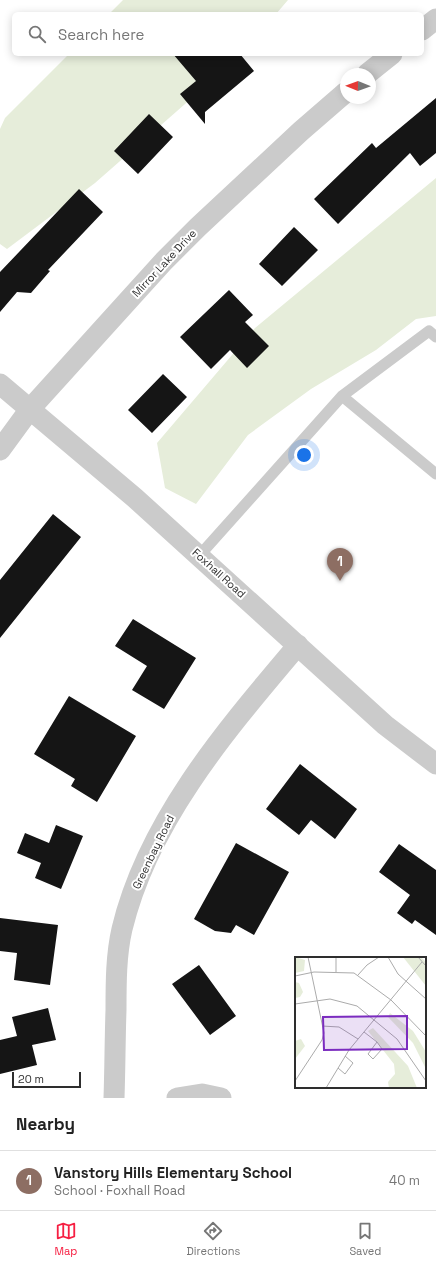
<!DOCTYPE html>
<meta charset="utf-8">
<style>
:root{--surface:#fff;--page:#f2f2f2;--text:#222;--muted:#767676;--line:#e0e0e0;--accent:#f61f42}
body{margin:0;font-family:"Space Grotesk",sans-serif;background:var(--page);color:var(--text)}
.compass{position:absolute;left:340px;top:68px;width:36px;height:36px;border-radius:50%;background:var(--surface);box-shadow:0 2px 10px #0003;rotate:271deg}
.scale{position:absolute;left:12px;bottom:10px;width:69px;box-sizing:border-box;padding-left:4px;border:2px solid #2e2e2e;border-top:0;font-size:11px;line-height:14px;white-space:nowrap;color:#2e2e2e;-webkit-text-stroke:3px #fff;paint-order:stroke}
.you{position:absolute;left:304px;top:455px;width:14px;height:14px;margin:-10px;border:3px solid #fff;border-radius:50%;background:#1a73e8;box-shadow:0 0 0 6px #1a73e833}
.badge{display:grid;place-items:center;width:26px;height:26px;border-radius:50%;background:var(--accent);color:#fff;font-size:13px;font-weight:700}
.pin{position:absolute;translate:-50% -33px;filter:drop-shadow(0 1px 2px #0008)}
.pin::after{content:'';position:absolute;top:21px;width:14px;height:12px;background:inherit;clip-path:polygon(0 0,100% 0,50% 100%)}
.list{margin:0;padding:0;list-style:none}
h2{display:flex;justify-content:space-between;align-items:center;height:52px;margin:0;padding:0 16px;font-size:17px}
h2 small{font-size:13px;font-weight:400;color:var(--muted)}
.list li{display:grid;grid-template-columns:26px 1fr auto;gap:12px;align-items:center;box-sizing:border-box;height:60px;padding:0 16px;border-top:1px solid var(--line)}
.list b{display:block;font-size:15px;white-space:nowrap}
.list p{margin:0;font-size:13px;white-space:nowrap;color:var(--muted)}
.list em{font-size:13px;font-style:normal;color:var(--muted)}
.icon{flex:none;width:22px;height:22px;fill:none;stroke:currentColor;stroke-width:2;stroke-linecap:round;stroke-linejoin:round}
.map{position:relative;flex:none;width:436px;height:1098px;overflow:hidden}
.search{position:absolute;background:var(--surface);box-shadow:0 2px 10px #0003;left:12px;right:12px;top:12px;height:44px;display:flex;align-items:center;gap:10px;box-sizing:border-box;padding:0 14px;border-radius:6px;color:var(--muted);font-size:15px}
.sheet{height:112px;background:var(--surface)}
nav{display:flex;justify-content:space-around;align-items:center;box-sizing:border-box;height:56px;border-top:1px solid var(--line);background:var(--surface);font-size:11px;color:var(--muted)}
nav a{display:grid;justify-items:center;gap:2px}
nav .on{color:var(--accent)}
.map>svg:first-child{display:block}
.green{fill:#e6edda}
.building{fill:#151515}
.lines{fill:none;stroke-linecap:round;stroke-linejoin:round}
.lane{stroke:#cbcbcb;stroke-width:11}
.street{stroke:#cbcbcb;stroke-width:21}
.labels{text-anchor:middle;stroke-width:4;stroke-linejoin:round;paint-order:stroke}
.street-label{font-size:11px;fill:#2e2e2e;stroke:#fff}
.inset-road{fill:none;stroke:#ababab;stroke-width:1}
.view{fill:#7b2cbf;fill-opacity:0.15;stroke:#7b2cbf;stroke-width:2}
.inset-edge{fill:none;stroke:#2e2e2e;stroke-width:2}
</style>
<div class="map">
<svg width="436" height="1098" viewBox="0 0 436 1098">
<rect width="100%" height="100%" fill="#fff"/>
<path class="green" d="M123 0H288L276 14H109Z
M69 54H242L95 183 7 249 0 244V129L5 118Z
M436 178V316L416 319 376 350 311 389 248 435 196 504 165 488 157 443 255 328Z"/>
<path class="building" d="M173 54H240L254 71 205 112V124L180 94 196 81Z
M436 98V153L420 166 410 153 338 224 314 199 372 143 376 148Z
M149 114 173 137 138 174 114 151Z
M79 189 103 212 48 270 50 271 31 293 17 292 0 312V272Z
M294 227 318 250 282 286 259 264Z
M229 290 253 315 245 322 269 346 247 368 230 350 211 369 180 337Z
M163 374 187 397 152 433 128 410Z
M53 514 81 537 0 638V580Z
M133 619 196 658 164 709 132 690 147 666 115 646Z
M69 696 136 736 97 802 71 786 75 779 34 754Z
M300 764 357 809 335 839 311 820 299 835 266 809Z
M56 825 83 836 61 889 35 878 41 863 17 853 25 833 49 843Z
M236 843 289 872 254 935 236 925 231 933 215 931 194 919Z
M399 844 436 870V935L415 920 412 924 397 913 410 895 379 872Z
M0 918 58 925 50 985 14 980 17 953 0 951Z
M199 965 236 1016 210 1035 172 984Z
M48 1008 56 1040 32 1045 37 1065 0 1074V1040L17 1036 12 1017Z"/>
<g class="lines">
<path class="lane" d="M342 396 436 474
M199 556 342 396 429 331 436 337"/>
<path class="street" d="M422 30 436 19
M367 74 392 54
M0 384 135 498 385 725 436 764
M0 450 30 409 164 261 198 227 301 131 346 92
M114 1098C115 1069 115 1039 116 1010 116 983 116 955 122 929 148 820 228 728 298 645
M177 1098 202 1094 221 1098"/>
</g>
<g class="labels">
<g class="street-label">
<text transform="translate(164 263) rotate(-47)" y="4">Mirror Lake Drive</text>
<text transform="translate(219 573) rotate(42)" y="4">Foxhall Road</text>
<text transform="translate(153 852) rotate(-64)" y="4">Greenbay Road</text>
</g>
</g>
<g transform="translate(295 957)">
<rect width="131" height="131" fill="#fff"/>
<path d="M0 0 10 3 9 14 0 16ZM108 0H126L131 5V29ZM0 25 4 26 8 35 5 40 0 41ZM95 56 118 74 131 95V112L118 86 93 60ZM78 71 113 109 122 131H94L93 125 100 117 99 107 73 74ZM6 82 10 89 0 102V84Z" fill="#e6edda"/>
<path class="inset-road" d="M41 0V15M93 0 103 17 131 42M123 0 131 9M63 18 72 8 84 0M0 19 19 15 59 16 96 43 131 79M0 47 35 42 62 49 102 82 131 124M27 69 44 70 63 82M69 75 82 85 87 92 78 102 73 97 82 85M43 111 50 117 58 106 50 99M0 124 27 83 29 76 13 0M31 131 54 93 127 5"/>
<path class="view" d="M112 59V92L29 93 28 60Z"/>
<rect width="131" height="131" class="inset-edge"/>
</g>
</svg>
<svg class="compass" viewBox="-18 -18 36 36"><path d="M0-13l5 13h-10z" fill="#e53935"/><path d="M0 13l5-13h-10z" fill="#767676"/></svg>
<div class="scale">20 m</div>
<div class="you"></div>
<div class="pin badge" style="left:340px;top:581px;background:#8d6e63">1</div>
<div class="search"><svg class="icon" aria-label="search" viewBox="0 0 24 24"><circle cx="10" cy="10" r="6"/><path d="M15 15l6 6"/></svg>Search here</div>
</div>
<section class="sheet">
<h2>Nearby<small></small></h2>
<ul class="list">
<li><span class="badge" style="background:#8d6e63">1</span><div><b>Vanstory Hills Elementary School</b><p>School · Foxhall Road</p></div><em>40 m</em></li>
</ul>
</section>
<nav>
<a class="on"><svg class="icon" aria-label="map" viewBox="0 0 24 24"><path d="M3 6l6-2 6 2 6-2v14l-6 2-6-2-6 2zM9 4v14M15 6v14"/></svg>Map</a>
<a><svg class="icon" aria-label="directions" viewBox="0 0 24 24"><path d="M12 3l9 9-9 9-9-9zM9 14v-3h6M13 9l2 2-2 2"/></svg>Directions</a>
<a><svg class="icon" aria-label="saved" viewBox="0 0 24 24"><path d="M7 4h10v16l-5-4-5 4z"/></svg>Saved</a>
</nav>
